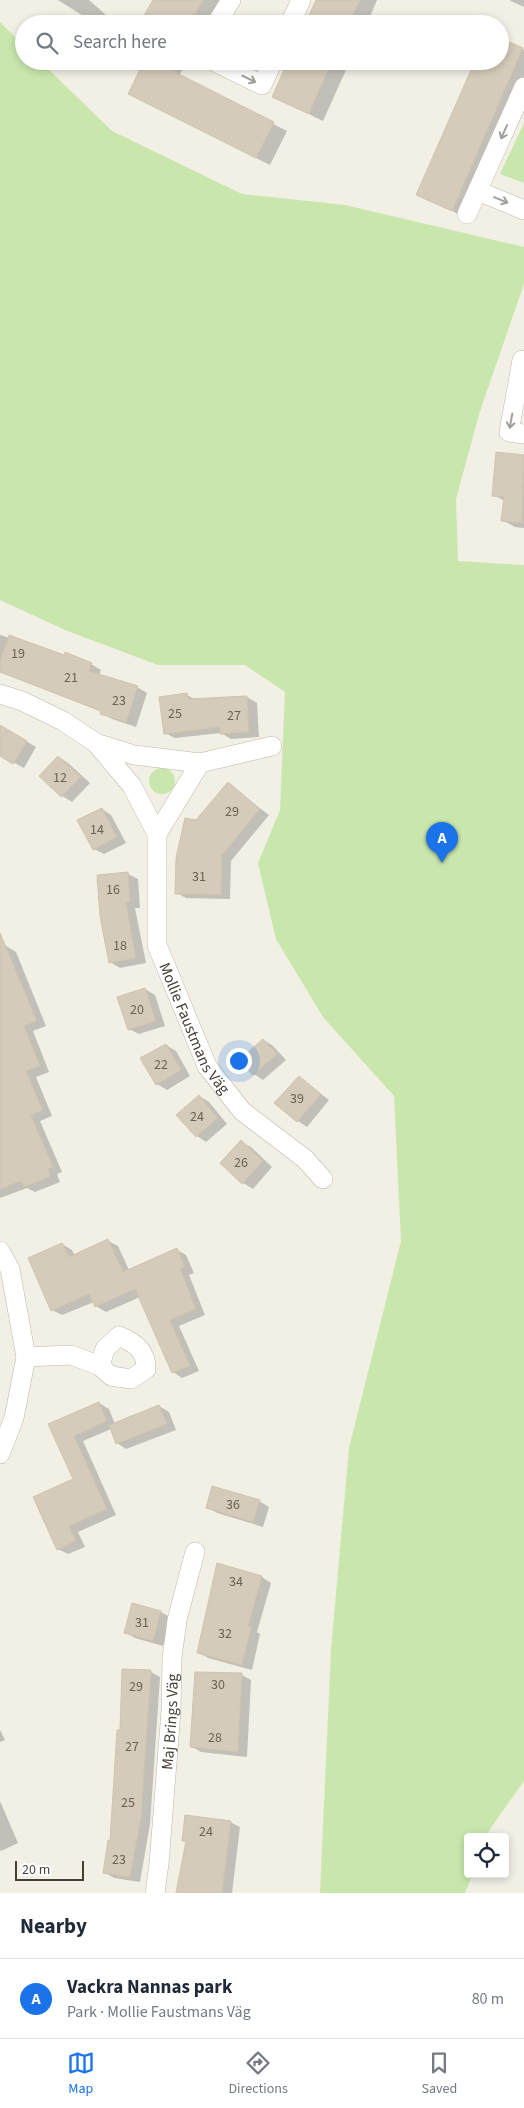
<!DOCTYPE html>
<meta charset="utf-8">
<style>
:root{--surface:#fff;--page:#f6f6f7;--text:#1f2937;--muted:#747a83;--line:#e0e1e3;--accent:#1a73e8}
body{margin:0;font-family:"Source Sans 3",sans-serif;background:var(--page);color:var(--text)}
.controls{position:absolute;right:15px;bottom:15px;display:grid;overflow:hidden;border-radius:5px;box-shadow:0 2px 8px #0003}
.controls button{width:45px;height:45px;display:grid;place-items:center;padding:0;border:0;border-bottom:1px solid var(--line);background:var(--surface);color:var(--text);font:25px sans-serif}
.scale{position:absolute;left:15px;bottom:12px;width:69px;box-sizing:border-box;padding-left:5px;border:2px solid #453f34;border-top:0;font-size:14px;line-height:18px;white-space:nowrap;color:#453f34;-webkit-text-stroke:4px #fff;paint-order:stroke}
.you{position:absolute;left:238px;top:1060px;width:18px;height:18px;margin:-12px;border:4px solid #fff;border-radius:50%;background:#1a73e8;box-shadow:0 0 0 8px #1a73e833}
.badge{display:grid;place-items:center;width:32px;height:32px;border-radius:50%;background:var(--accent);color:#fff;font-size:16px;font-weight:700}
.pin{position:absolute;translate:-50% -41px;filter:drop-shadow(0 1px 2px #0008)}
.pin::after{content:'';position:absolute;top:26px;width:18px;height:15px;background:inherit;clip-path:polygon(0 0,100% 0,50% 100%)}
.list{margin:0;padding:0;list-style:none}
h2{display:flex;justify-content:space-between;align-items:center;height:65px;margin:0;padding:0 20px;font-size:21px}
h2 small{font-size:16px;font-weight:400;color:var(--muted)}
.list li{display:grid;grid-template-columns:32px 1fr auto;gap:15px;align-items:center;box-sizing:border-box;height:80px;padding:0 20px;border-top:1px solid var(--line)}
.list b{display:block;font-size:19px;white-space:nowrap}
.list p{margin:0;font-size:16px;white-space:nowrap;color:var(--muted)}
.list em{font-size:16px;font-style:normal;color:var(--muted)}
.icon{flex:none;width:28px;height:28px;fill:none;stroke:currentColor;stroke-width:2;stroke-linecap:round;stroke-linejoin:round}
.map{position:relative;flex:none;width:524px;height:1893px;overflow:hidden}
.search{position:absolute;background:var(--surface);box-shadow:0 2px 8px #0003;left:15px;right:15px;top:15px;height:55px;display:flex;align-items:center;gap:12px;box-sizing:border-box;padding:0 18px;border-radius:28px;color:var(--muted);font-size:19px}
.sheet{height:145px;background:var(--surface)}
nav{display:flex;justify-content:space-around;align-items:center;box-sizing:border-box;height:70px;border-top:1px solid var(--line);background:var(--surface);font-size:14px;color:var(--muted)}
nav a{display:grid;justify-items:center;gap:2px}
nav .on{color:var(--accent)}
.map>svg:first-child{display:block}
.green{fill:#c9e7ad}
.shadow{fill:#0003}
.building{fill:#d4cbba;stroke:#cfc4ad}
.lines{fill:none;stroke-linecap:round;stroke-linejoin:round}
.minor-casing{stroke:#beb7a7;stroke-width:20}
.minor{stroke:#fff;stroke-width:19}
.oneway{stroke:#a29f9a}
.labels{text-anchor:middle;stroke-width:5;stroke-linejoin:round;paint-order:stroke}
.number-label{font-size:14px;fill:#696256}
.street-label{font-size:16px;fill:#453f34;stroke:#fff}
</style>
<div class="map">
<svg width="524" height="1893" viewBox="0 0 524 1893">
<rect width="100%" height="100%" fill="#f2efe5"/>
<path class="green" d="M0 22 24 46V61H40L112 131 242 194 345 205 524 247V284L480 411 456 499 458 561 524 565V1781L490 1829 487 1837H468V1874H473L465 1893H320L331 1650 349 1448 401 1241 394 1096 323 1017 276 939 258 863 280 810 285 692 245 665H158L65 630 0 600Z
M524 123V183L500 174Z
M149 781a13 13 0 1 1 26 0a13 13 0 1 1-26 0Z"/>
<path class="shadow" d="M58 0H89L106 15 96 24Z
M154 0H222L209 24H140Z
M317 0H377L367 24H306Z
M509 0H524V7Z
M500 40 524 50V87L466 218 418 194 500 61Z
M146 61H187L179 76 287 131 270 165 130 94Z
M290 61H350L323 121 274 97Z
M497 453 524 457V528L515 527 502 520 505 501 493 495Z
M0 635 91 664 101 670 99 675 137 687 147 693 136 727 112 719 102 712 0 671Z
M187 695 196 700 247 697 257 703 259 737 231 739 221 733 175 738 165 733Z
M0 726 36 747 24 768 0 755Z
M59 757 68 763 90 783 72 802 62 796 41 776Z
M228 784 269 815 231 861 230 899 186 898 177 893 197 822Z
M102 809 111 815 126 843 104 854 94 849Z
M128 874 138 879 140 908H135L146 963 120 968 110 962Z
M6 946 16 952 46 1026 33 1031 49 1072 36 1077 52 1116 40 1121 62 1172 57 1174 60 1182 35 1192 27 1188 0 1198V949Z
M145 989 155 995 165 1026 139 1034 129 1029Z
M264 1040 273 1046 286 1060 263 1080 254 1074Z
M166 1045 176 1051 190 1076 167 1090 157 1084Z
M300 1078 329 1100 307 1127 298 1121Z
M199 1096 209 1102 227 1124 206 1142 197 1136Z
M241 1142 251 1147 272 1167 253 1189 243 1183 221 1163Z
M108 1241 118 1246 129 1270 177 1250 186 1255 194 1273 189 1275 205 1315 179 1326 199 1371 182 1378 173 1372 140 1297 106 1312 96 1306 94 1302 62 1315 52 1310 62 1244 72 1250 75 1256Z
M99 1403 109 1409 115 1424 159 1406 169 1412 176 1430 126 1449 117 1443 111 1429 83 1441 116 1515 78 1532 85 1547 68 1554 58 1549 74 1479 50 1424Z
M259 1501 269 1507 263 1527 217 1513 207 1507Z
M262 1577 271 1583 257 1632 260 1634 252 1670 208 1658 198 1652Z
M161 1612 170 1617 163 1646 135 1638 125 1632Z
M151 1672 160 1677 150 1824 140 1882 114 1878 104 1872 111 1842 121 1731Z
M242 1675 251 1680 247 1757 201 1752 191 1746Z
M0 1730 5 1740 0 1742Z
M0 1801 18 1843 1 1851 0 1850Z
M230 1822 240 1827 232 1893H179L187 1842 183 1840Z"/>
<path class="building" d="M153 0H203L190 24H139Z
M316 0H360L349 24H305Z
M500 38 523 48 452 211 416 195 475 61H500Z
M144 61H153L274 122 256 158 128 94Z
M288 61H332L309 114 272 97Z
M496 452 524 455 522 523 501 521 504 497 492 496Z
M9 635 64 655 65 652 92 663 89 671 138 686 126 722 100 714 101 711 0 672V661Z
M187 693 188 699 247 696 249 732 220 734V727L164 734 159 697Z
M0 725 27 741 13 764 0 756Z
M58 756 81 777 61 797 39 776Z
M228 782 260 809 222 855 221 895 175 894 176 858 185 818 196 820Z
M102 808 117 837 93 850 77 820Z
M128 872 130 902 126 903 136 958 109 963 100 916 97 875Z
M0 933 37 1021 24 1026 40 1066 26 1071 43 1110 31 1115 53 1167 48 1169 50 1177 24 1187 21 1181 0 1189Z
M145 988 156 1021 128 1030 117 997Z
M263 1039 277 1054 253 1075 239 1060Z
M166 1044 181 1070 156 1085 140 1058Z
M299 1076 321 1094 297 1122 274 1103Z
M199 1095 218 1118 196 1137 176 1115Z
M241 1140 263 1161 242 1184 220 1163Z
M108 1239 123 1272 177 1248 185 1267 180 1269 196 1309 170 1320 190 1366 172 1373 135 1289 95 1307 89 1294 51 1311 28 1258 62 1243 69 1257Z
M99 1402 107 1421 74 1436 107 1509 69 1526 76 1541 57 1550 33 1497 73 1479 48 1424Z
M159 1405 167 1424 116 1444 109 1425Z
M212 1486 260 1500 253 1522 206 1508Z
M217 1563 262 1576 248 1626 251 1627 242 1665 197 1653Z
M132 1603 161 1611 153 1641 124 1633Z
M122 1669 151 1670 141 1818 130 1877 103 1873 108 1840 110 1841 117 1730H120Z
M195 1672 242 1673 238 1752 190 1747Z
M185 1815 231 1821 222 1893H176L186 1841H182Z"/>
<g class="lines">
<defs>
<g id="minor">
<path d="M216 24 231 0"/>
<path d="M290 24 301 0"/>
<path d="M213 61 262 85 273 61"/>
<path d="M478 191 524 210"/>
<path d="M467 214 524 87"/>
<path d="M524 361 522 360 509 432 524 434"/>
<path id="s1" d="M0 694 22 701 63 721 96 743 132 786 157 834V945L207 1066 242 1111 305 1159 323 1179"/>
<path d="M96 743 134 755 200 763 272 746"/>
<path d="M157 834 200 763"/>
<path d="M0 1251 10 1269 26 1357 14 1418 0 1454"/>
<path d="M26 1357 71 1355 100 1366 111 1376 131 1379 146 1369C146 1350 135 1343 119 1336L105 1349 100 1366"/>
<path id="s2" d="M155 1893 159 1864 171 1711 172 1658 177 1620 195 1552"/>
</g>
</defs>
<use href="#minor" class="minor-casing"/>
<use href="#minor" class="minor"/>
</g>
<defs><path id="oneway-shaft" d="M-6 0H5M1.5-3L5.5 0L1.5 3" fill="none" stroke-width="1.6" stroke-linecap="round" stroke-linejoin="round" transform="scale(1.25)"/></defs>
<g class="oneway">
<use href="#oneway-shaft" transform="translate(249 79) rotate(26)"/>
<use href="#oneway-shaft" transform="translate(504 132) rotate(114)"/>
<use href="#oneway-shaft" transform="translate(501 200) rotate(22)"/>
<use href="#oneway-shaft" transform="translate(511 421) rotate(100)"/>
</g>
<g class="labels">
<g class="number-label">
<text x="18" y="658">19</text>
<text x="71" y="682">21</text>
<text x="119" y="705">23</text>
<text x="175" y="718">25</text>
<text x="234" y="720">27</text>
<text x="60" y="782">12</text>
<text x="232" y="816">29</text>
<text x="97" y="834">14</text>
<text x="199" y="881">31</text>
<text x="113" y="894">16</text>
<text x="120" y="950">18</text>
<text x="137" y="1014">20</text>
<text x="161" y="1069">22</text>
<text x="297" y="1103">39</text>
<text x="197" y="1121">24</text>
<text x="241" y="1167">26</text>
<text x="233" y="1509">36</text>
<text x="236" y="1586">34</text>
<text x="142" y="1627">31</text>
<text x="225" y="1638">32</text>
<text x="218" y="1689">30</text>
<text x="136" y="1691">29</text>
<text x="215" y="1742">28</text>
<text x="132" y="1751">27</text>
<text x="128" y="1807">25</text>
<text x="206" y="1836">24</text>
<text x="119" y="1864">23</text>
</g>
<g class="street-label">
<text dy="6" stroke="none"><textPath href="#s1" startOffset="421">Mollie Faustmans Väg</textPath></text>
<text dy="6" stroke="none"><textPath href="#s2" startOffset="172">Maj Brings Väg</textPath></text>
</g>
</g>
</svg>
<div class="controls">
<button><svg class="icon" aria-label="locate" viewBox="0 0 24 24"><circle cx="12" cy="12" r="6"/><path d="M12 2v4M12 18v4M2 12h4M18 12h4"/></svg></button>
</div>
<div class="scale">20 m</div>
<div class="you"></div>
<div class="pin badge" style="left:442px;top:863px">A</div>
<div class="search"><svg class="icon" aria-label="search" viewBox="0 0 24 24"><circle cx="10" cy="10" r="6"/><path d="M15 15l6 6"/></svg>Search here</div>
</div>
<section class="sheet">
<h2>Nearby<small></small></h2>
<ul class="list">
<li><span class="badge">A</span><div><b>Vackra Nannas park</b><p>Park · Mollie Faustmans Väg</p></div><em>80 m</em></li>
</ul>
</section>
<nav>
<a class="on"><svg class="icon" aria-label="map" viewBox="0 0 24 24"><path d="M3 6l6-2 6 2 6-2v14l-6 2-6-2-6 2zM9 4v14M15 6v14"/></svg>Map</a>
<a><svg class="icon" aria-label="directions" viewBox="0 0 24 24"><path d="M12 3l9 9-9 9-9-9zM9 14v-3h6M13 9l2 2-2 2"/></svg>Directions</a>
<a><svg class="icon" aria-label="saved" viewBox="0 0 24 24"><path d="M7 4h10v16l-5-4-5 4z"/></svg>Saved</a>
</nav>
